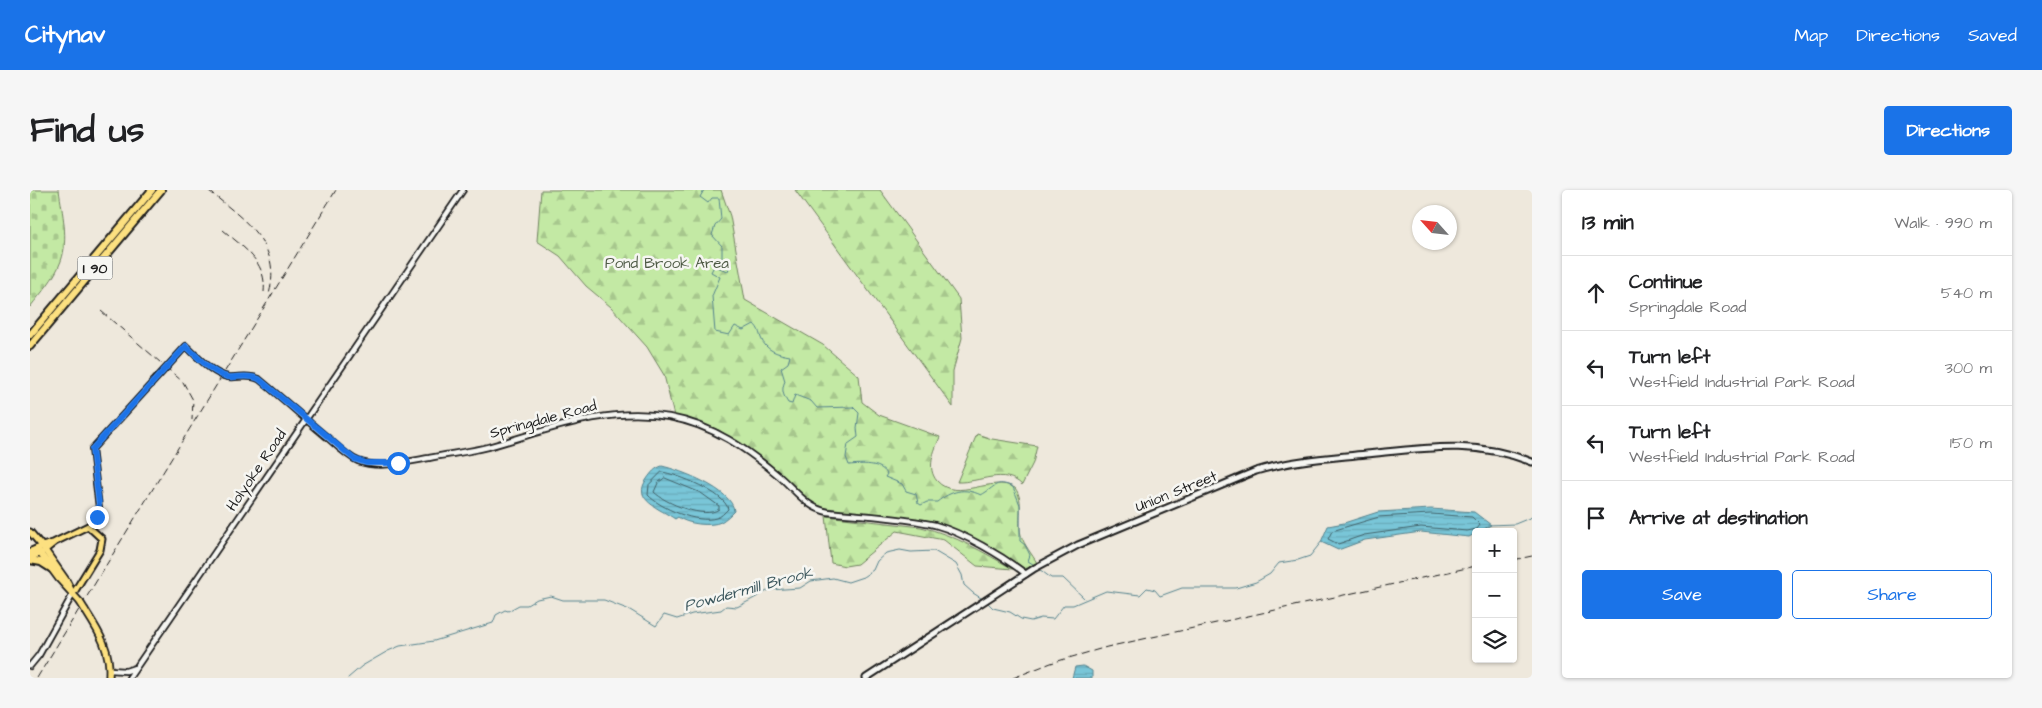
<!DOCTYPE html>
<meta charset="utf-8">
<style>
:root{--surface:#fff;--page:#f6f6f6;--text:#202124;--muted:#757577;--line:#e0e0e0;--accent:#1a73e8}
body{margin:0;font-family:"Architects Daughter",sans-serif;background:var(--page);color:var(--text)}
.controls{position:absolute;right:15px;bottom:15px;display:grid;overflow:hidden;border-radius:5px;box-shadow:0 1px 4px #0004}
.controls button{width:45px;height:45px;display:grid;place-items:center;padding:0;border:0;border-bottom:1px solid var(--line);background:var(--surface);color:var(--text);font:25px sans-serif}
.compass{position:absolute;left:1382px;top:15px;width:45px;height:45px;border-radius:50%;background:var(--surface);box-shadow:0 1px 4px #0004;rotate:297deg}
.stop{position:absolute;width:15px;height:15px;margin:-11px;border:4px solid #1a73e8;border-radius:50%;background:#fff}
.stop.end{background:#1a73e8;border-color:#fff;box-shadow:0 1px 5px #0008}
.list{margin:0;padding:0;list-style:none}
h2{display:flex;justify-content:space-between;align-items:center;height:65px;margin:0;padding:0 20px;font-size:21px}
h2 small{font-size:16px;font-weight:400;color:var(--muted)}
.list li{display:grid;grid-template-columns:32px 1fr auto;gap:15px;align-items:center;box-sizing:border-box;height:75px;padding:0 20px;border-top:1px solid var(--line)}
.list b{display:block;font-size:19px;white-space:nowrap}
.list p{margin:0;font-size:16px;white-space:nowrap;color:var(--muted)}
.list em{font-size:16px;font-style:normal;color:var(--muted)}
.actions{display:flex;gap:10px;padding:15px 20px}
.actions a{flex:1;padding:11px 0;border:1px solid var(--accent);border-radius:5px;text-align:center;font-size:18px;color:var(--accent)}
.actions .main{background:var(--accent);color:#fff}
.icon{flex:none;width:28px;height:28px;fill:none;stroke:currentColor;stroke-width:2;stroke-linecap:round;stroke-linejoin:round}
.map{position:relative;flex:none;width:1502px;height:488px;overflow:hidden;border-radius:5px}
header{display:flex;align-items:center;gap:30px;box-sizing:border-box;height:70px;padding:0 25px;background:var(--accent);color:#fff}
header strong{font-size:24px}
nav{display:flex;gap:28px;margin-inline-start:auto;font-size:18px}
.intro{display:flex;align-items:center;justify-content:space-between;box-sizing:border-box;height:120px;padding:0 30px}
h1{margin:0;font-size:35px}
.button{padding:12px 22px;border-radius:5px;background:var(--accent);color:#fff;font-size:18px;font-weight:700}
main{display:flex;gap:30px;padding:0 30px}
aside{flex:1;background:var(--surface);border-radius:5px;box-shadow:0 1px 4px #0004}
.map>svg:first-child{display:block}
.forest{fill:url(#forest-firs);stroke:#708260}
.cemetery{fill:url(#cemetery-stones);stroke:#708260}
.water{fill:url(#water-rules);stroke:#54828d}
.lines{fill:none;stroke-linecap:round;stroke-linejoin:round}
.shore{stroke:#416067;stroke-width:1}
.stream{stroke:#54828d;stroke-width:1}
.tertiary-casing{stroke:#1c1c1c;stroke-width:8}
.secondary-casing{stroke:#1c1c1c;stroke-width:9}
.primary-casing{stroke:#1c1c1c;stroke-width:9}
.trunk-casing{stroke:#1c1c1c;stroke-width:9}
.motorway-casing{stroke:#1c1c1c;stroke-width:10}
.tertiary{stroke:#f6f6f2;stroke-width:4.5}
.secondary{stroke:#f6f6f2;stroke-width:5}
.primary{stroke:#fce080;stroke-width:5}
.trunk{stroke:#fce080;stroke-width:5.5}
.motorway{stroke:#fce080;stroke-width:6}
.rail{stroke:#1c1c1c;stroke-width:1;stroke-dasharray:8 4;stroke-linecap:butt}
.trunk-bridge-casing{stroke:#1c1c1c;stroke-width:9;stroke-linecap:butt}
.trunk-bridge{stroke:#fce080;stroke-width:5.5}
.route{stroke:#1a73e8;stroke-width:6}
.labels{text-anchor:middle;stroke-width:5;stroke-linejoin:round;paint-order:stroke}
.shield{fill:#f6f6f2;stroke:#5d5d5c;stroke-width:1}
.shield-label{font-size:14px;font-weight:bold;fill:#1c1c1c}
.park-label{font-size:15px;fill:#4e5a45;stroke:#f6f6f2}
.street-label{font-size:15px;fill:#1c1c1c;stroke:#f6f6f2}
.water-label{font-size:16px;font-style:italic;fill:#3d585e;stroke:#f6f6f2}
</style>
<header>
<strong>Citynav</strong>
<nav><a>Map</a><a>Directions</a><a>Saved</a></nav>
</header>
<div class="intro"><h1>Find us</h1><a class="button">Directions</a></div>
<main>
<div class="map">
<svg width="1502" height="488" viewBox="0 0 1502 488">
<defs>
<pattern id="forest-firs" width="22" height="20" patternUnits="userSpaceOnUse" patternTransform="scale(1.25)"><rect width="22" height="20" fill="#c3e9a4"/><path d="M5 1l3.5 6h-7zM16 11l3.5 6h-7z" fill="#a7c78d"/></pattern>
<pattern id="cemetery-stones" width="16" height="16" patternUnits="userSpaceOnUse" patternTransform="scale(1.25)"><rect width="16" height="16" fill="#c3e9a4"/><path d="M2 7V4a2 2 0 0 1 4 0v3zM10 15v-3a2 2 0 0 1 4 0v3z" fill="#a7c78d"/></pattern>
<pattern id="water-rules" width="6" height="5" patternUnits="userSpaceOnUse" patternTransform="scale(1.25)"><rect width="6" height="5" fill="#79c6d8"/><path d="M0 2.5h6" fill="none" stroke="#68aab9"/></pattern>
</defs>
<rect width="100%" height="100%" fill="#eee8dc"/>
<filter id="ink" filterUnits="userSpaceOnUse"><feTurbulence type="fractalNoise" baseFrequency=".02" numOctaves="2"/><feDisplacementMap in="SourceGraphic" scale="10" xChannelSelector="R" yChannelSelector="G"/><feConvolveMatrix kernelMatrix="1 2 1 2 8 2 1 2 1" color-interpolation-filters="sRGB"/></filter>
<g filter="url(#ink)">
<path class="forest" d="M511 0H691L700 26 715 110 793 155 829 186 832 212 849 225 910 247C904 261 896 278 907 291 927 313 962 284 985 298 995 311 987 329 991 345 994 355 1002 364 1007 373L997 380 936 345 903 332 790 317 777 309 745 279 689 240 644 226 634 185 617 157 581 117 556 96 530 66 507 51Z
M765 0H850L929 109 932 148 923 181V217Z
M947 244 962 249 1007 256 1003 273 992 295C974 277 949 293 927 292Z
M796 326 891 337C925 345 953 362 983 379L947 376 914 350 867 341 827 374 815 376 801 373Z"/>
<path class="cemetery" d="M0 0H29C32 22 39 49 31 71 25 88 11 103 0 117Z"/>
<path class="water" d="M632 276C650 280 703 300 704 321 700 325 696 329 691 332 681 337 656 334 648 327L645 329C631 319 601 310 617 289 621 283 625 278 632 276Z
M1401 319 1444 322 1461 335 1439 347 1391 342 1335 350 1308 360 1291 352 1298 336 1314 333 1348 322Z
M1053 476 1062 481V488H1042L1045 477Z"/>
<g class="lines">
<path class="shore" d="M632 282C647 284 695 303 698 319 694 323 691 327 686 328 667 334 630 318 618 305L619 295Z
M635 288 671 303 689 316V319C675 330 635 313 624 302L628 293Z
M1401 324 1442 327 1450 335 1447 339 1437 341 1391 337 1334 345 1308 354 1298 349 1302 341 1349 327Z"/>
<path class="stream" d="M674 0 670 7 678 13 682 8H689L691 29 685 36 682 45 692 56V69L700 75 698 81 684 76 681 82 690 87 682 106 685 142 699 145 705 136 713 140 724 134C729 139 729 142 731 148 736 161 748 164 760 166L758 173 751 178 755 191C751 200 753 205 758 213L762 214 765 205 781 211 787 218 823 217 829 223 827 238 828 247 818 254 816 267 819 275C832 274 850 272 857 284L855 287 872 294 876 301 886 304 888 313 891 315 897 312H907C921 301 934 297 951 305 966 297 965 289 983 297L990 315V351L995 355 1000 365 998 371 1006 376
M1459 335 1485 334 1502 327
M1009 379 1021 388H1033L1054 408
M957 412 963 418 980 422 991 429 1001 431 1011 428 1023 429 1034 415H1043L1076 401 1110 405 1117 398 1125 400 1130 406 1152 398H1206L1226 392 1240 384 1249 373 1268 370 1280 366 1292 351
M318 488 332 476 358 461 370 456 404 451 463 433 466 425 475 420 478 421 489 415H497L507 409 521 406 533 410H574L600 420 626 436 634 425 647 429 662 424 691 420 696 416 707 417 719 411 739 400 770 398 781 391 803 388 818 392 833 387 843 380 847 371 856 363 870 360 881 362 904 361 926 374 932 385 934 395 943 403 954 410"/>
<defs>
<path id="tertiary" d="M58 336 66 328 69 318 62 259 156 156C167 166 182 184 198 187 209 188 218 184 229 189 252 208 275 229 298 248 307 256 317 266 328 271 349 279 377 272 399 268 418 264 439 262 458 257 519 240 575 216 639 227 683 235 717 259 750 287 766 301 777 318 798 322 833 326 871 327 905 335 934 343 972 366 996 384
M0 476 9 465 43 404
M80 480 96 481 105 478
M99 488 433 0"/>
<path id="secondary" d="M836 488 1005 378 1048 355 1226 281C1262 270 1299 268 1336 264 1395 258 1444 249 1502 272"/>
<path id="primary" d="M0 342 12 356 23 353
M15 360 25 352 58 336 72 349 70 360 43 404"/>
<path id="trunk" d="M43 404 36 390 12 356 7 359 29 389 50 412
M55 420C69 442 81 460 79 488"/>
<path id="motorway" d="M0 145 122 0
M0 156 131 0
M0 362 7 359
M0 367 11 363
M0 370 11 372 22 379"/>
</defs>
<use href="#tertiary" class="tertiary-casing"/>
<use href="#secondary" class="secondary-casing"/>
<use href="#primary" class="primary-casing"/>
<use href="#trunk" class="trunk-casing"/>
<use href="#motorway" class="motorway-casing"/>
<use href="#tertiary" class="tertiary"/>
<use href="#secondary" class="secondary"/>
<use href="#primary" class="primary"/>
<use href="#trunk" class="trunk"/>
<use href="#motorway" class="motorway"/>
<path class="rail" d="M178 0C212 29 253 53 239 104
M193 40C214 58 237 72 234 102
M71 121 153 192 163 210 162 230
M1483 370 1502 366
M7 488 306 0
M983 488 1021 473 1077 457 1446 376"/>
<defs>
<path id="trunk-bridge" d="M50 412 55 420"/>
</defs>
<use href="#trunk-bridge" class="trunk-bridge-casing"/>
<use href="#trunk-bridge" class="trunk-bridge"/>
</g>
</g>
<g class="lines" filter="url(#ink)">
<path class="route" d="M67 327 69 314 62 259 156 156C167 166 182 184 198 187 209 188 218 184 229 189L324 269 336 273H368"/>
</g>
<g class="labels">
<rect class="shield" x="47.5" y="66.5" width="35" height="23" rx="4"/>
<g class="shield-label">
<text x="65" y="83">I 90</text>
</g>
<g class="park-label">
<text x="637" y="78">Pond Brook Area</text>
</g>
<g class="street-label">
<text transform="translate(513 229) rotate(-15)" y="5">Springdale Road</text>
<text transform="translate(226 280) rotate(-56)" y="5">Holyoke Road</text>
<text transform="translate(1146 301) rotate(-22)" y="5">Union Street</text>
</g>
<g class="water-label">
<text transform="translate(718 398) rotate(-15)" y="6">Powdermill Brook</text>
</g>
</g>
</svg>
<div class="controls">
<button>+</button>
<button>−</button>
<button><svg class="icon" aria-label="layers" viewBox="0 0 24 24"><path d="M12 4l9 5-9 5-9-5zM3 14l9 5 9-5"/></svg></button>
</div>
<svg class="compass" viewBox="-18 -18 36 36"><path d="M0-13l5 13h-10z" fill="#e53935"/><path d="M0 13l5-13h-10z" fill="#757577"/></svg>
<div class="stop" style="left:368px;top:273px"></div>
<div class="stop end" style="left:67px;top:327px"></div>
</div>
<aside>
<h2>13 min<small>Walk · 990 m</small></h2>
<ul class="list">
<li><svg class="icon" aria-label="ahead" viewBox="0 0 24 24"><path d="M12 20V5M6 11l6-6 6 6"/></svg><div><b>Continue</b><p>Springdale Road</p></div><em>540 m</em></li>
<li><svg class="icon" aria-label="left" viewBox="0 0 24 24"><path d="M17 20v-9H6M10 6l-5 5 5 5"/></svg><div><b>Turn left</b><p>Westfield Industrial Park Road</p></div><em>300 m</em></li>
<li><svg class="icon" aria-label="left" viewBox="0 0 24 24"><path d="M17 20v-9H6M10 6l-5 5 5 5"/></svg><div><b>Turn left</b><p>Westfield Industrial Park Road</p></div><em>150 m</em></li>
<li><svg class="icon" aria-label="arrive" viewBox="0 0 24 24"><path d="M6 21V4h12l-3 4 3 4H6"/></svg><div><b>Arrive at destination</b></div></li>
</ul>
<div class="actions"><a class="main">Save</a><a>Share</a></div>
</aside>
</main>
